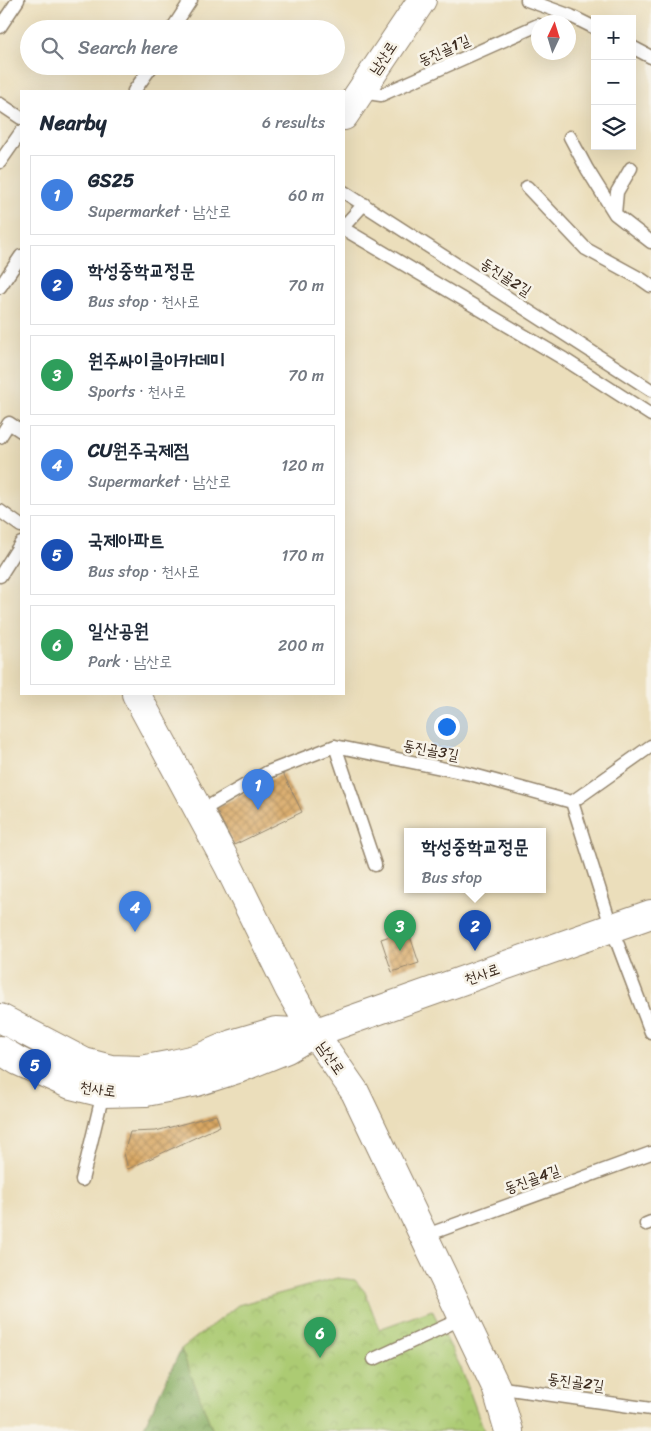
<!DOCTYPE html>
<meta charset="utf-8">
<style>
:root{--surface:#fff;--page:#f2f2f3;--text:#1f2937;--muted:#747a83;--line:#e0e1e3;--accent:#b5179e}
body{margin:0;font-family:Sriracha,"Poor Story",sans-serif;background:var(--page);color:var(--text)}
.controls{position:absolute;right:15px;top:15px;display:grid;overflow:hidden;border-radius:0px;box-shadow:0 5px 20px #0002}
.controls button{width:45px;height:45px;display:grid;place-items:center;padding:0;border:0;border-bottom:1px solid var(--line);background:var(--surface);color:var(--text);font:25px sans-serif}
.compass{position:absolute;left:531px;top:15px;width:45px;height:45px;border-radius:50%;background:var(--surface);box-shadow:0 5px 20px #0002;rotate:4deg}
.you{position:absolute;left:446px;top:726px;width:18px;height:18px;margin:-12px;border:4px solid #fff;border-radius:50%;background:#1a73e8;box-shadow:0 0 0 8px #1a73e833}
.badge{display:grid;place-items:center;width:32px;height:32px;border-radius:50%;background:var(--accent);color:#fff;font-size:16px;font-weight:700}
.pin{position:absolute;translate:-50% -41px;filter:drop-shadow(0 1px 2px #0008)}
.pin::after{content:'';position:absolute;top:26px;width:18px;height:15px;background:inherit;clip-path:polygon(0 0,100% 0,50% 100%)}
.popup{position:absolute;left:404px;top:828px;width:142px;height:65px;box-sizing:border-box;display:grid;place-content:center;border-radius:0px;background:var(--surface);filter:drop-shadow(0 1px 4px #0005);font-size:16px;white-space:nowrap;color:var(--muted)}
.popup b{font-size:19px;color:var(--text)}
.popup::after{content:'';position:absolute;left:50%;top:100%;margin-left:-10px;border:10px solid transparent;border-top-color:var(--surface)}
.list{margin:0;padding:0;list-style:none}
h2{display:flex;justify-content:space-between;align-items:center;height:65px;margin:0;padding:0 20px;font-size:21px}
h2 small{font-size:16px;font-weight:400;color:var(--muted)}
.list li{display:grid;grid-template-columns:32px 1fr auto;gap:15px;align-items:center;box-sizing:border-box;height:80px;margin:0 10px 10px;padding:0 10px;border:1px solid var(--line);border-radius:0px}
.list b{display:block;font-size:19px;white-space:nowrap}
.list p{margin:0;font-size:16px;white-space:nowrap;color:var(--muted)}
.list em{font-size:16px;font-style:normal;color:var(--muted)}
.icon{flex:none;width:28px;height:28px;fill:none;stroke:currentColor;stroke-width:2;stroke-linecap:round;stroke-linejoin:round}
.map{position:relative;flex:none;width:651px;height:1431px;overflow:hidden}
.search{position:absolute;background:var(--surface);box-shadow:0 5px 20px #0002;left:20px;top:20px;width:325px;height:55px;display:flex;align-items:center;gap:12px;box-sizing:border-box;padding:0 18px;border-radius:28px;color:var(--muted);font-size:19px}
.panel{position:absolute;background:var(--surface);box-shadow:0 5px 20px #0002;left:20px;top:90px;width:325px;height:605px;border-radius:0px}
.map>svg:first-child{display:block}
.forest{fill:url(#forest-crowns);stroke:#626c42}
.park{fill:url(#park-crowns);stroke:#747a48}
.building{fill:url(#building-cross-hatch)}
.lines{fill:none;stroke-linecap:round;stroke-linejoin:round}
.service-casing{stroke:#93846c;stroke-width:15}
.tertiary-casing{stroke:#93846c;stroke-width:30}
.service{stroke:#fff;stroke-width:12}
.tertiary{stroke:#fff;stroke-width:28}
.labels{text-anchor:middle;stroke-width:5;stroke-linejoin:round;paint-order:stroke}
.street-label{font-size:15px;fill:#3b2a1e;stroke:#f7f3e8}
</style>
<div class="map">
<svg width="651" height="1431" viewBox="0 0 651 1431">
<defs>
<pattern id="forest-crowns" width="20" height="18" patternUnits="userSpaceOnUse" patternTransform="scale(1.25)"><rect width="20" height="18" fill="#89af65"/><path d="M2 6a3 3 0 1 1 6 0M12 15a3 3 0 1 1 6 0" fill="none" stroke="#718f53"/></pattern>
<pattern id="park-crowns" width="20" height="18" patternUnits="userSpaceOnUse" patternTransform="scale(1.25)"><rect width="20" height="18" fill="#accb73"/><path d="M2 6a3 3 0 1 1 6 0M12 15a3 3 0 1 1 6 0" fill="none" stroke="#95ae63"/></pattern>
<pattern id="building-cross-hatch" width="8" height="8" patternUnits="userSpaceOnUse" patternTransform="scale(1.25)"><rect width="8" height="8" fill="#d8a763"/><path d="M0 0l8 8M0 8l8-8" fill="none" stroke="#b08851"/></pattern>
</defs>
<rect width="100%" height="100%" fill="#f7f3e8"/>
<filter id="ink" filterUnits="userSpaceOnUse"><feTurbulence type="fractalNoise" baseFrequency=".02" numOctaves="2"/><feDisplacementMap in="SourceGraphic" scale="10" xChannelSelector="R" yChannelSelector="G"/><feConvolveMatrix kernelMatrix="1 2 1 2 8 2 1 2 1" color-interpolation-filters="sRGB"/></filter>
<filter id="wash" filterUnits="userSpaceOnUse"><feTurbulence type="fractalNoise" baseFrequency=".0096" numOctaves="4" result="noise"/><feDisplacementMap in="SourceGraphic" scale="20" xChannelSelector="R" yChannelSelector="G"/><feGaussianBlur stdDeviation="1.12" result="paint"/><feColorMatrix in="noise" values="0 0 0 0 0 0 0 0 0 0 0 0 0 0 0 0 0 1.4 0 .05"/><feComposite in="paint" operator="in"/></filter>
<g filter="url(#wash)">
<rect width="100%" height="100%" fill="#ebdebb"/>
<path class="forest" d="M181 1349 186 1359 213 1431H142Z"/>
<path class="park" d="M337 1278 355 1280 365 1292 379 1329 432 1310 461 1368 484 1431H213L181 1349 238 1305Z"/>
<g id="blocks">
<path class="building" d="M283 773 302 812 234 845 215 808Z
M408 930 419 963 392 972 381 939Z
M216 1115 220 1126 128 1169 124 1153 130 1132 156 1131Z"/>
</g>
</g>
<g filter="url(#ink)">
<use href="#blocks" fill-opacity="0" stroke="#93846c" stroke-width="1"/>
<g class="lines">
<defs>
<path id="service" d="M527 0 571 16 595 28
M0 27 18 0
M172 29 191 0
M632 47 651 57
M134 91 152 66
M361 92 381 95 538 25
M0 104 21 118
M570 137 587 169 615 214 651 242
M0 162 21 132
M527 187 586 249 641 279 651 286
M344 192 651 390
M615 214 617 192 631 168
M344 226 364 204
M344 229 564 359 651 415
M0 287 21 256
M0 437 9 423 21 431
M0 511 21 526
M0 576 21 543
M335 746 375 865
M572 802 612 929 651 1032
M199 812 268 772 335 746 470 774 572 802 651 746
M82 1180 103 1093
M646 1224 651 1222
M424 1236 651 1153
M374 1359 463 1318
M496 1387 651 1409"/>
<path id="tertiary" d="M344 116 422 0
M136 694 228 865 289 989 314 1033 355 1092 496 1387 509 1431
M0 1018 84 1062 111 1069 141 1070 173 1064 199 1058 232 1044 276 1031 314 1033
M0 1050 18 1061 71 1085 103 1093 146 1092 197 1082 238 1069 287 1049 314 1033 651 914"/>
</defs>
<use href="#service" class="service-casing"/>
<use href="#tertiary" class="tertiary-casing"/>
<use href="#service" class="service"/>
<use href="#tertiary" class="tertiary"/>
</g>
</g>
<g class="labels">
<g class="street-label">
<text transform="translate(444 50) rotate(-24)" y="5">동진골1길</text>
<text transform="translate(383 58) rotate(-56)" y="5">남산로</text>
<text transform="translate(506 277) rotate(33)" y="5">동진골2길</text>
<text transform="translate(431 750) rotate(11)" y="5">동진골3길</text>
<text transform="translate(482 974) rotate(-19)" y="5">천사로</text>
<text transform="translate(331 1058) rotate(55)" y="5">남산로</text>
<text transform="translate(98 1089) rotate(8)" y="5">천사로</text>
<text transform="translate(532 1179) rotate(-20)" y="5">동진골4길</text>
<text transform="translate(576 1382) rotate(8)" y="5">동진골2길</text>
</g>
</g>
</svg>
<div class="controls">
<button>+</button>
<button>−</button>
<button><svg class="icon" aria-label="layers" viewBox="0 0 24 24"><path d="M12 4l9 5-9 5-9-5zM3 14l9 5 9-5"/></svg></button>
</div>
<svg class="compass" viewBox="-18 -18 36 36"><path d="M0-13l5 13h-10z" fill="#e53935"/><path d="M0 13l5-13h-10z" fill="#747a83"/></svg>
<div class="you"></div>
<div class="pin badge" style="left:258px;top:810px;background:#3f7fe0">1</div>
<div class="pin badge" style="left:475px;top:951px;background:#1a4fb4">2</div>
<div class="popup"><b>학성중학교정문</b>Bus stop</div>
<div class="pin badge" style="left:400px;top:951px;background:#2e9e5b">3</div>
<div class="pin badge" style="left:135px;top:932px;background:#3f7fe0">4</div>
<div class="pin badge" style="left:35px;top:1090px;background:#1a4fb4">5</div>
<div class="pin badge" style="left:320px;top:1358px;background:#2e9e5b">6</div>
<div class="search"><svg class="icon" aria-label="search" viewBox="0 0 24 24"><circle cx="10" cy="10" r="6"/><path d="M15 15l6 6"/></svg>Search here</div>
<section class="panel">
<h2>Nearby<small>6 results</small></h2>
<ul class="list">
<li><span class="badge" style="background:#3f7fe0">1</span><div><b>GS25</b><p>Supermarket · 남산로</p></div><em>60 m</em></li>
<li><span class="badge" style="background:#1a4fb4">2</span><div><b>학성중학교정문</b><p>Bus stop · 천사로</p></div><em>70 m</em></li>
<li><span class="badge" style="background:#2e9e5b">3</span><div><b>원주싸이클아카데미</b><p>Sports · 천사로</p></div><em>70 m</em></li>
<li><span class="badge" style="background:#3f7fe0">4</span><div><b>CU원주국제점</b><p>Supermarket · 남산로</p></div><em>120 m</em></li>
<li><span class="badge" style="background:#1a4fb4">5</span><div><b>국제아파트</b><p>Bus stop · 천사로</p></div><em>170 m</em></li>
<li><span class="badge" style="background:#2e9e5b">6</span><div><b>일산공원</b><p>Park · 남산로</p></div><em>200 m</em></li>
</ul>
</section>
</div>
